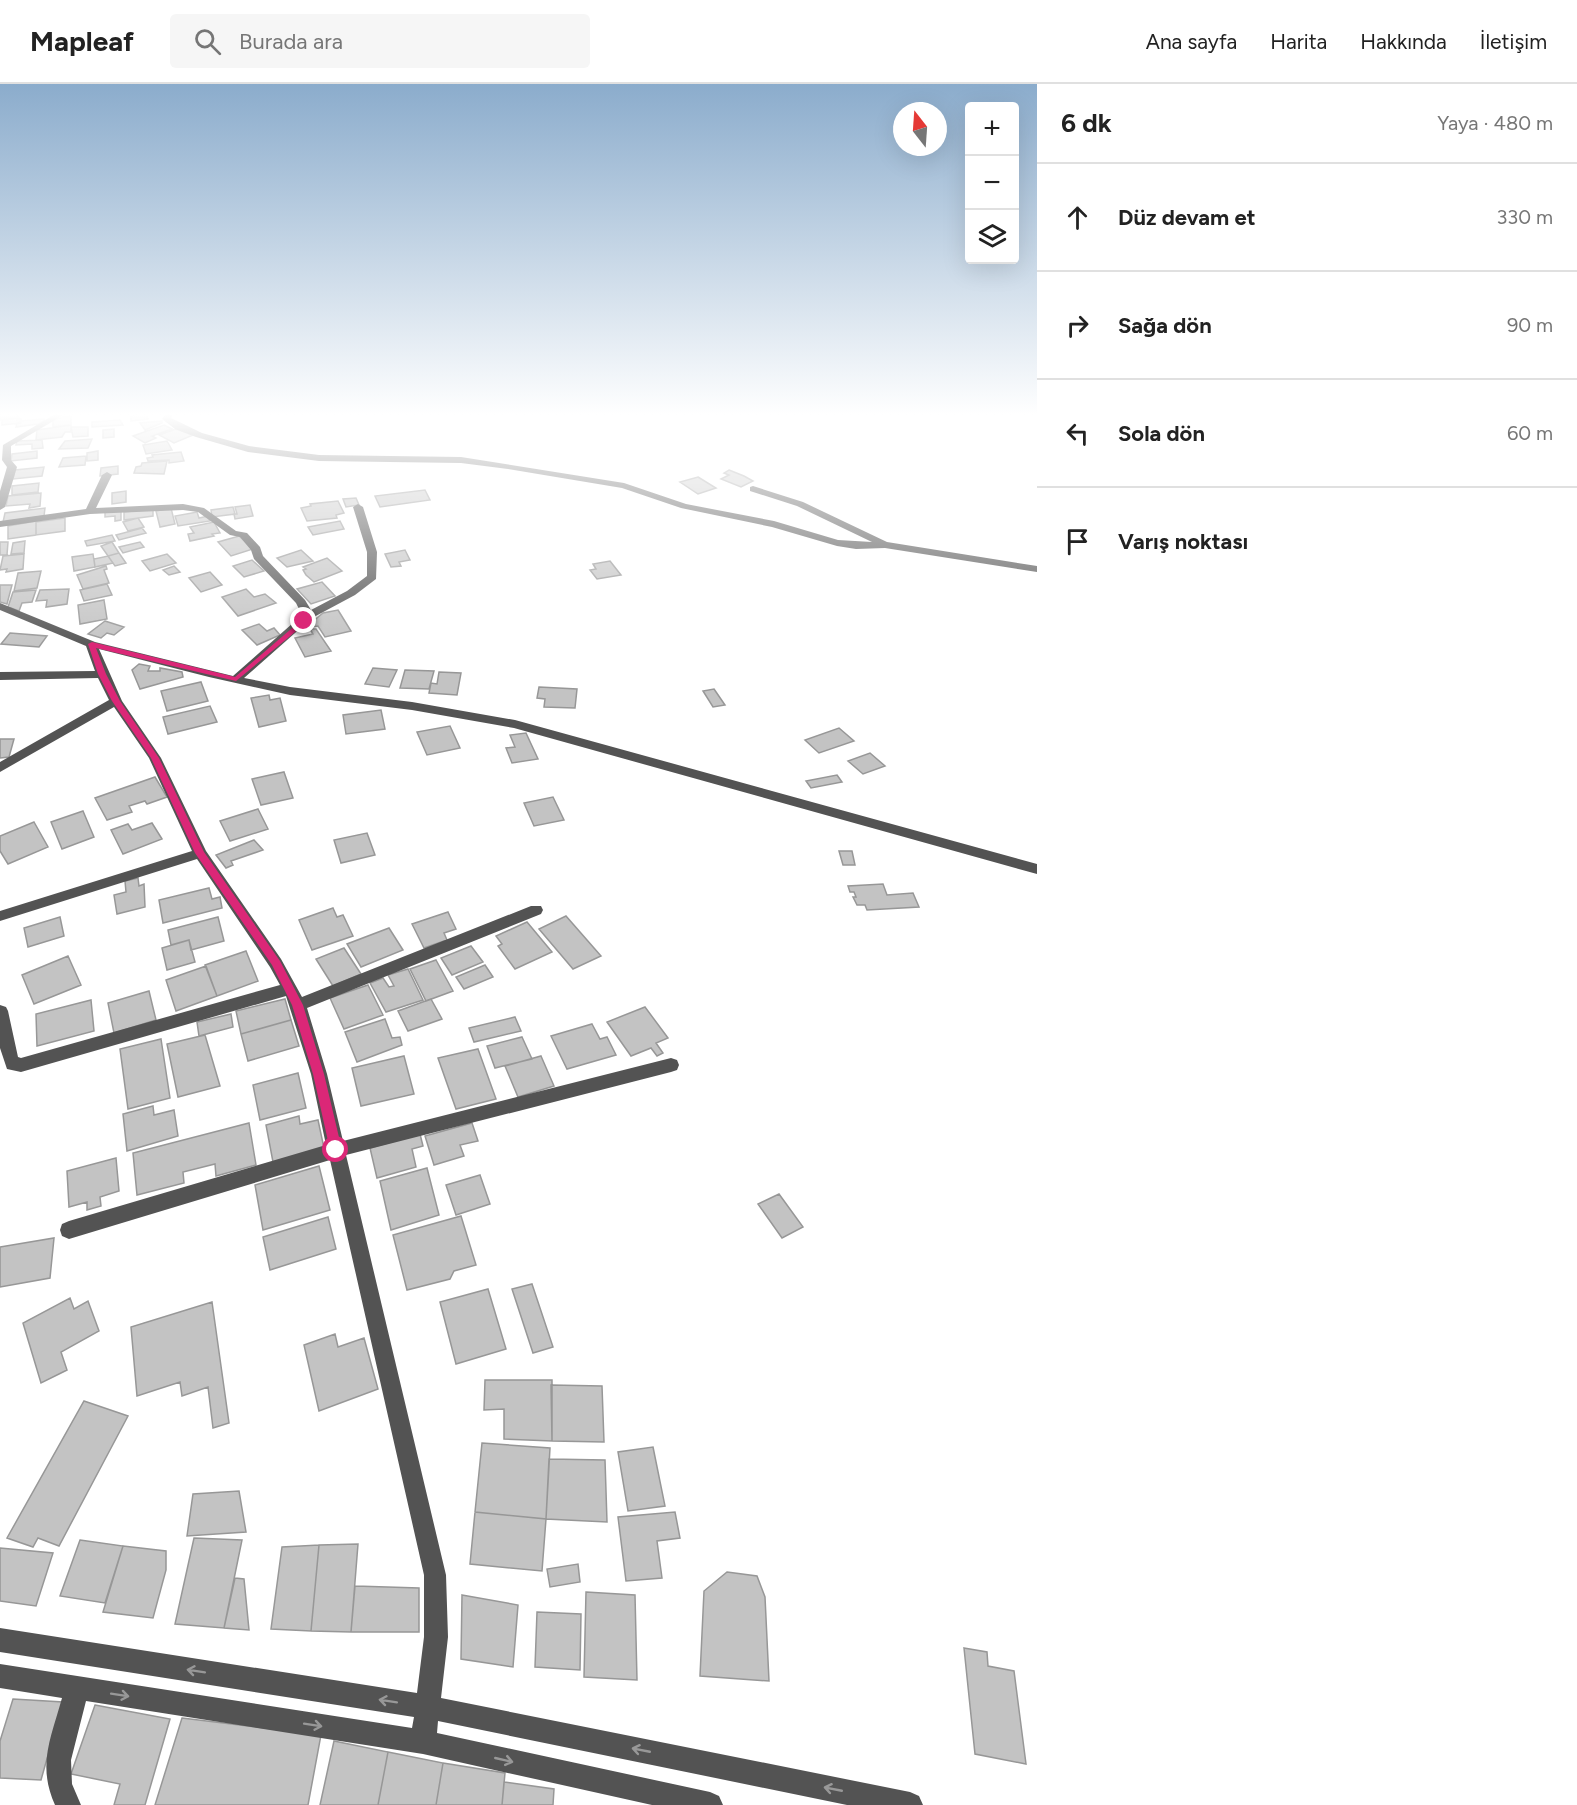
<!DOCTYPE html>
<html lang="tr">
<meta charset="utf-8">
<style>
:root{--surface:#fff;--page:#f6f6f6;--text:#222;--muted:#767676;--line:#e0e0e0}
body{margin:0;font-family:Figtree,sans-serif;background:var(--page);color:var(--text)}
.controls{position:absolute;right:18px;top:18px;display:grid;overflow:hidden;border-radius:6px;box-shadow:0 6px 24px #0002}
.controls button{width:54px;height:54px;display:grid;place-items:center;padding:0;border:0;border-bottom:2px solid var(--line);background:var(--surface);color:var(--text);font:30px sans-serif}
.compass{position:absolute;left:893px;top:18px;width:54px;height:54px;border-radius:50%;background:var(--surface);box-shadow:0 6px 24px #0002;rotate:343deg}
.stop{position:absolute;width:18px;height:18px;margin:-14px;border:4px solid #db2777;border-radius:50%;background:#fff}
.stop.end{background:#db2777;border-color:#fff;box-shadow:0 2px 6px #0008}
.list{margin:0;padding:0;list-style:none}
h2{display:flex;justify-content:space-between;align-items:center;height:78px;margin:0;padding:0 24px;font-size:26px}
h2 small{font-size:20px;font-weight:400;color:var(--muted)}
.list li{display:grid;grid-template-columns:39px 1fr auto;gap:18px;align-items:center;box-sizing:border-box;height:108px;padding:0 24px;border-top:2px solid var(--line)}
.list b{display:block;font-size:22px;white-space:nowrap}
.list em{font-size:20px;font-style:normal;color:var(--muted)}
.icon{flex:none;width:33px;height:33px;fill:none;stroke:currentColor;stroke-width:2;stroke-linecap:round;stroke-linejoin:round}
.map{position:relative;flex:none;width:1037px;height:1721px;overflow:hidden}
header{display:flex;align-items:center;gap:36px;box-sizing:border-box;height:84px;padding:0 30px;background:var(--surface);border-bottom:2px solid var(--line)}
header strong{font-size:28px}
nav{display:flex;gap:33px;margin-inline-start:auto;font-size:21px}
.search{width:420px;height:54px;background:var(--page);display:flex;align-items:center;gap:15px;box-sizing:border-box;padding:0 21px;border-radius:6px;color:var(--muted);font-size:22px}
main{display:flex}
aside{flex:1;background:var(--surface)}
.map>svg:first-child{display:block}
.building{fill:#c3c3c3;stroke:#979797;stroke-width:1.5}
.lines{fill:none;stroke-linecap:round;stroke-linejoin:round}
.minor{fill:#535353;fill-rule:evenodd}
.oneway{stroke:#989898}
.route{fill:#db2777}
</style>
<header>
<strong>Mapleaf</strong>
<div class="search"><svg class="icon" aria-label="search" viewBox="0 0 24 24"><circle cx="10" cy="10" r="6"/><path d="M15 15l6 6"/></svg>Burada ara</div>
<nav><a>Ana sayfa</a><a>Harita</a><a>Hakkında</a><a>İletişim</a></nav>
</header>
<main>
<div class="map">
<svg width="1037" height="1721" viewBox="0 0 1037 1721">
<rect width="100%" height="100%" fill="#fff"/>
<path class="building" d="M0 329H18L19 334 0 336Z
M134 329H155V330L147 331 148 335 131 337V332L134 331Z
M71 331V341L53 343V336Z
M17 334V336L21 335V339L2 341V336Z
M44 335V337L38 340 16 343 17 339 21 337Z
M120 336 123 341 92 343V338Z
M162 337V339L145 346 140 339Z
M71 341V348H65L62 353 36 356 37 346Z
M164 341 172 345 152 352 156 354 145 359 133 352Z
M71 343H88V352L73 353Z
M114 345V353L103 354V346Z
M176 345 193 351 174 359 159 351Z
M92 355 88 364 59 365 65 357Z
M42 356 43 364 32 365V360L16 361 17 357Z
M167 357 172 366 146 370 143 361Z
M37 367V374L11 377 12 370Z
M98 367V376L87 377V369Z
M181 368 184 377 169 379V376L148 377 147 374 153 373 152 371Z
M86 372 85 381 59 383 63 374Z
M167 377 164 390 134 389 136 383 141 382 142 379Z
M118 382V390L100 392 101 384Z
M44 383 42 392 13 395 15 386Z
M729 386 744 392 753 397 741 403 721 395 729 391 724 389Z
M698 393 716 404 698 410 680 398Z
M39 399 38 408 12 411V402Z
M425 406 430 416 380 423 375 412Z
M126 407V418L112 420V409Z
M41 409 40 422 29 424 30 420 6 422 8 412Z
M356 414 359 421 346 423 343 415Z
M338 417 344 429 336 431 337 434 307 437 301 424 311 422 310 420Z
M250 421 253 432 235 435 234 430H237L235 423Z
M233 423 235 430 212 433 211 426Z
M45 424 44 432 3 438 5 429Z
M171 424 175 440 160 443 156 427Z
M153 425V432L124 436V428Z
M121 426V436L115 437V432L105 433V428Z
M197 428 199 434 208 432 210 437 178 442 175 432Z
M65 434V447L36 451V438Z
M138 434 144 443 128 447 123 438Z
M36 437V451L8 455V442Z
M340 437 344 445 313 451 308 443Z
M214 438 220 449 212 450 214 452 190 457 188 450 194 449 190 443Z
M142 444 146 449 119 456 116 451Z
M112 451 115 457 87 462 85 457Z
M239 452 253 465 231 472 218 458Z
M25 457 24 469 11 470 13 459Z
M0 458H8L7 471H0Z
M112 458 119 469 108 472 101 462Z
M140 458 144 463 123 469 119 463Z
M301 466 313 477 287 483 277 474Z
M405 466 410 476 399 478 401 482 391 483 385 470Z
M119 469 126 479 115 482 108 472Z
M24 470 23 485 6 488 7 485 0 486 3 472Z
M93 470 95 483 74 487 72 473Z
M167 470 176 479 150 487 142 477Z
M108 472 113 479 95 483 94 475Z
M327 474 342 487 314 498 306 491 303 486 306 485 303 483Z
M252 476 264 487 244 493 233 482Z
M610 477 621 491 597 495 590 486 596 485 593 480Z
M106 482 107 485 104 486 109 499 83 505 77 491Z
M174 482 180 488 169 491 163 486Z
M41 487 37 504 14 507 18 489Z
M210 488 222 501 201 508 189 494Z
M322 498 335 512 311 520 297 505Z
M107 500 112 511 84 517 80 506Z
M0 501H12L7 520 0 518Z
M69 505 67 520 46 523 47 516 36 517 40 506Z
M246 505 254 513 265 510 276 519 238 532 222 513Z
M36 506 32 518 22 519 19 527 8 523 13 508Z
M104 516 107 535 80 540 78 521Z
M338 526 351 547 325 553 318 542 312 543 311 539 323 529Z
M105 537 124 543 114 551 107 549 101 554 88 550Z
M259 540 267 547 274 544 280 551 257 561 242 546Z
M310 545H316L331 567 305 573 295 554 313 550Z
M10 549 47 552 39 563 1 560Z
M139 580 150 582 148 587H160V584L182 588 183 593 140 605 132 586Z
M373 584 397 586 389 603 365 600Z
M405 586 434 587 429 605 400 604Z
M439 588 461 589 457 611 429 609 431 599 437 600Z
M201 598 208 617 167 627 161 607Z
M539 603 577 605 575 624 544 623 545 615 537 614Z
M714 605 725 621 713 623 703 607Z
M269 611 270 616 280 614 286 637 259 643 251 614Z
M210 622 217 638 168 650 163 633Z
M381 626 385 645 346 650 343 631Z
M450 642 460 664 427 671 417 648Z
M839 644 854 657 819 669 805 656Z
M526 649 538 675 512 679 506 664 515 663 510 651Z
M0 655H14L9 673 0 674Z
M870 669 885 682 863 690 848 677Z
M284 688 293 714 261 721 252 695Z
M837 691 842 698 811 704 806 697Z
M155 693 167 713 147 720 145 717 129 722 132 728 107 736 95 714Z
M553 713 564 736 534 742 524 719Z
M258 725 268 745 230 757 220 737Z
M83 727 94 753 62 765 51 738Z
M34 738 48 763 8 780 0 767V752Z
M152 739 162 755 123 770 111 746 128 740 132 746Z
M367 749 375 771 341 779 334 756Z
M254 756 263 766 231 777 233 781 226 784 216 771Z
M839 767H852L855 781H843Z
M138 794 139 802 144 800 145 823 117 830 114 811 126 808 125 797Z
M883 800 887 811 913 809 919 823 867 826 865 821H857L853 813H856L854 808H850L848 802Z
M209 804 212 815 220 813 222 824 163 839 159 816Z
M333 824 337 833 343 831 353 852 312 866 299 836Z
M448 828 456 845 444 849 447 856 424 864 412 840Z
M566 832 601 872 573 885 539 845Z
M60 833 64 852 28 863 24 844Z
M218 833 224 857 191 866 189 856 171 861 168 846Z
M527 838 552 868 515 885 498 862 502 860 496 852Z
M389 844 403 866 361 883 347 860Z
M189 856 195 878 167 886 162 864Z
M471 862 483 878 452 891 441 874Z
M344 864 361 890 333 902 316 875Z
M246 867 258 897 217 912 205 881Z
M68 872 81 901 34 920 22 891Z
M436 876 453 907 426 917 410 885Z
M485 881 493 893 464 905 456 893Z
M206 882 217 912 176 927 166 896Z
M408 885 423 916 386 928 370 899 383 894 389 903 394 902 388 891Z
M368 901 383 931 344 945 330 914Z
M149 907 156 936 114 949 108 919Z
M285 915 291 936 241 950 236 927Z
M431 915 442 935 408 947 398 927Z
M91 916 94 947 37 962 36 930Z
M645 923 668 954 656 959 663 969 657 972 651 964 631 972 607 938Z
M231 930 233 943 199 952 197 938Z
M515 933 521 947 474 958 469 944Z
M385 935 392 954 400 953 402 961 357 978 345 948Z
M291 936 299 962 248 977 241 950Z
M592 940 600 955 607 953 616 971 567 985 551 952Z
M205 951 220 1002 178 1013 167 960Z
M522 953 532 975 495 984 487 962Z
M161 955 170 1014 128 1025 120 965Z
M478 965 496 1015 456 1025 438 974Z
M404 972 414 1010 361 1022 352 984Z
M541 972 554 1002 518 1013 505 982Z
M298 989 306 1024 260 1036 253 1001Z
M153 1022 154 1031 174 1026 178 1052 127 1067 123 1030Z
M299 1032 300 1040 318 1036 324 1064 273 1078 266 1041Z
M249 1039 256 1081 216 1092 215 1080 183 1088 184 1099 137 1111 133 1069Z
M472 1039 478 1057 460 1061 464 1072 434 1081 425 1052Z
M420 1050 423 1062 412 1065 416 1083 377 1094 370 1064Z
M116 1074 119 1107 100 1113 101 1122 87 1126V1118L69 1123 67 1087Z
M319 1082 330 1126 263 1146 255 1101Z
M427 1084 439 1131 391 1146 380 1097Z
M480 1091 490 1120 456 1131 446 1101Z
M779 1110 803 1143 782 1154 758 1120Z
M461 1132 476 1181 454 1187 450 1195 407 1206 393 1151Z
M328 1133 336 1165 270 1186 263 1153Z
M54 1154 50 1194 0 1203V1163Z
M532 1200 553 1263 533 1269 512 1205Z
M488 1205 506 1265 456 1280 440 1218Z
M70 1214 74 1225 88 1217 99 1247 61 1268 67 1286 41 1299 23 1239Z
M212 1218 229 1339 213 1344 208 1303 182 1312 180 1298 137 1312 131 1243Z
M335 1250 338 1263 364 1254 378 1305 319 1327 304 1261Z
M485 1296H552V1357L504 1355V1325L484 1326Z
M551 1301 602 1302 604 1358 552 1357Z
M84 1317 128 1332 59 1462 38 1454 33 1463 7 1454Z
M482 1359 550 1364 546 1435 475 1428Z
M653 1363 665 1422 628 1427 618 1368Z
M549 1375 605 1376 607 1438 546 1435Z
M239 1407 246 1448 187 1452 193 1410Z
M475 1428 546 1435 542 1487 470 1480Z
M675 1428 680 1454 657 1457 662 1494 626 1497 618 1433Z
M194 1454 242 1456 224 1544 175 1540Z
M80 1456 123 1462 105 1519 60 1512Z
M358 1460 351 1548 311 1547 319 1461Z
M319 1461 311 1547 271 1545 282 1463Z
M123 1462 166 1467V1486L153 1534 103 1528Z
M0 1464 53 1469 36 1522 0 1517Z
M578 1480 580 1498 550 1503 547 1485Z
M727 1488 757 1492 765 1513 769 1597 700 1592 704 1507Z
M235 1494 244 1495 249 1546 224 1544Z
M355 1502 419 1504V1548H351Z
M586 1508 635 1511 637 1596 584 1593Z
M462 1511 518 1521 513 1583 461 1575Z
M537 1528 581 1530 580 1586 535 1583Z
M964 1564 987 1568 988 1582 1014 1587 1026 1680 975 1670Z
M13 1615 63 1618 41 1696 0 1694V1657Z
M95 1621 170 1635 145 1721H114L120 1700 71 1690Z
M182 1634 321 1651 308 1721H155Z
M334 1657 388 1668 378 1721H320Z
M388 1668 443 1679 436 1721H378Z
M443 1679 505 1689 502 1721H436Z
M504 1698 554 1705 553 1721H502Z"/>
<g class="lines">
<path class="minor" d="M57 329H67L11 362V376L17 383 5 423 0 426V407L7 383 2 376 3 361Z
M166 329H174L171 334 202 349 249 362 319 371 461 373 624 399 686 420 774 437 838 456 872 458 797 422 750 407V403L753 402 803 418 887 458 1037 482V488L885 464 856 465 837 462 772 443 681 424 622 404 508 385 461 379 319 377 248 368 196 353 175 345 162 335Z
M107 388 112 391 96 424 183 420 204 424 236 447 247 449 260 463 263 472 305 516 311 526 347 507 367 492V468L353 423 358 420 363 423 377 468 376 495 355 511 312 534 244 594 290 603 412 618 515 636 1037 780V790L514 644 412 626 290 611 209 593 99 565 122 617 161 674 206 767 281 875 302 913 531 822H541L543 826 541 830 307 924 327 990 343 1057 671 974 677 976 679 981 677 986 671 988 346 1071 446 1491 448 1553 441 1614 910 1708 919 1712 923 1721H847L438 1637 437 1649 710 1708 719 1712 723 1721H652L423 1670 86 1617 71 1676 72 1700 81 1721H55C37 1681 51 1654 62 1614L0 1604V1580L412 1644 414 1633 0 1568V1544L417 1609 424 1553V1491L330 1076 69 1155 62 1152 60 1146 62 1140 69 1137 326 1061 311 990 286 912 21 988 7 985 0 964V921L6 923 8 927 18 973 21 974 280 901 270 883 197 775 0 837V827L192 767 149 674 114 623 0 688V678L109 616 98 594 0 596V588L95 587 86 562 0 526V519L95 558 233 592 302 531 296 519 254 475 251 466 240 453 230 451 198 428 183 426 90 430 0 443V437L86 425 102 391Z"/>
</g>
<defs><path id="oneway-shaft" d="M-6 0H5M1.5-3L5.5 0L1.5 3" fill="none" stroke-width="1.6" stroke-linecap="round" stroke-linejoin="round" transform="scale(1.5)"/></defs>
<g class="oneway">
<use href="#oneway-shaft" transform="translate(196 1587) rotate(-171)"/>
<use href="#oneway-shaft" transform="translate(120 1611) rotate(9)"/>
<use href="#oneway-shaft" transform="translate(388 1617) rotate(-171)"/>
<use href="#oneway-shaft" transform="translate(313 1641) rotate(9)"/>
<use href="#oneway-shaft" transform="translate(641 1666) rotate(-169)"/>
<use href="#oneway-shaft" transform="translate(504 1676) rotate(13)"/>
<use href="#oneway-shaft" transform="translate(833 1705) rotate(-169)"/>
</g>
<linearGradient id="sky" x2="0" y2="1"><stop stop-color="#8baccc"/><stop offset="0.58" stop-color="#fff"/><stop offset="1" stop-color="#fff" stop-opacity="0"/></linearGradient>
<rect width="1037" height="570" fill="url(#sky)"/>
<path class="route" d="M304 534 307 538 236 597 96 564 106 590 120 617 159 674 204 768 280 877 303 921 324 990 342 1066 336 1072 330 1066 313 990 292 921 272 881 195 769 151 674 112 617 98 590 88 560 92 558 235 593Z"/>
</svg>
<div class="controls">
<button>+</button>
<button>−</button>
<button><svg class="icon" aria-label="layers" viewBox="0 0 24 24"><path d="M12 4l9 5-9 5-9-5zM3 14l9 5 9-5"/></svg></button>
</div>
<svg class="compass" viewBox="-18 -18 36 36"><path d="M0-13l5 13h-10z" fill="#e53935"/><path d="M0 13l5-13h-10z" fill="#767676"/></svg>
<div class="stop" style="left:336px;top:1066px"></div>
<div class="stop end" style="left:304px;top:537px"></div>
</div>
<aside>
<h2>6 dk<small>Yaya · 480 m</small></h2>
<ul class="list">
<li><svg class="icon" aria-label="ahead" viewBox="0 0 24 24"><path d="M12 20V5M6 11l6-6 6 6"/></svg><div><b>Düz devam et</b></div><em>330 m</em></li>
<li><svg class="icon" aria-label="right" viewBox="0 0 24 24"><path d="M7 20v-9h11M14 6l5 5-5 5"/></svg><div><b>Sağa dön</b></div><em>90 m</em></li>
<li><svg class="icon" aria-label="left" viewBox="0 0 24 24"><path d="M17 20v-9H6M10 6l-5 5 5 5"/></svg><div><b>Sola dön</b></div><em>60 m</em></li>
<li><svg class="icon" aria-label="arrive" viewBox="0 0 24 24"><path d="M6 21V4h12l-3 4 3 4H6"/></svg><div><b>Varış noktası</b></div></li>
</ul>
</aside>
</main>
